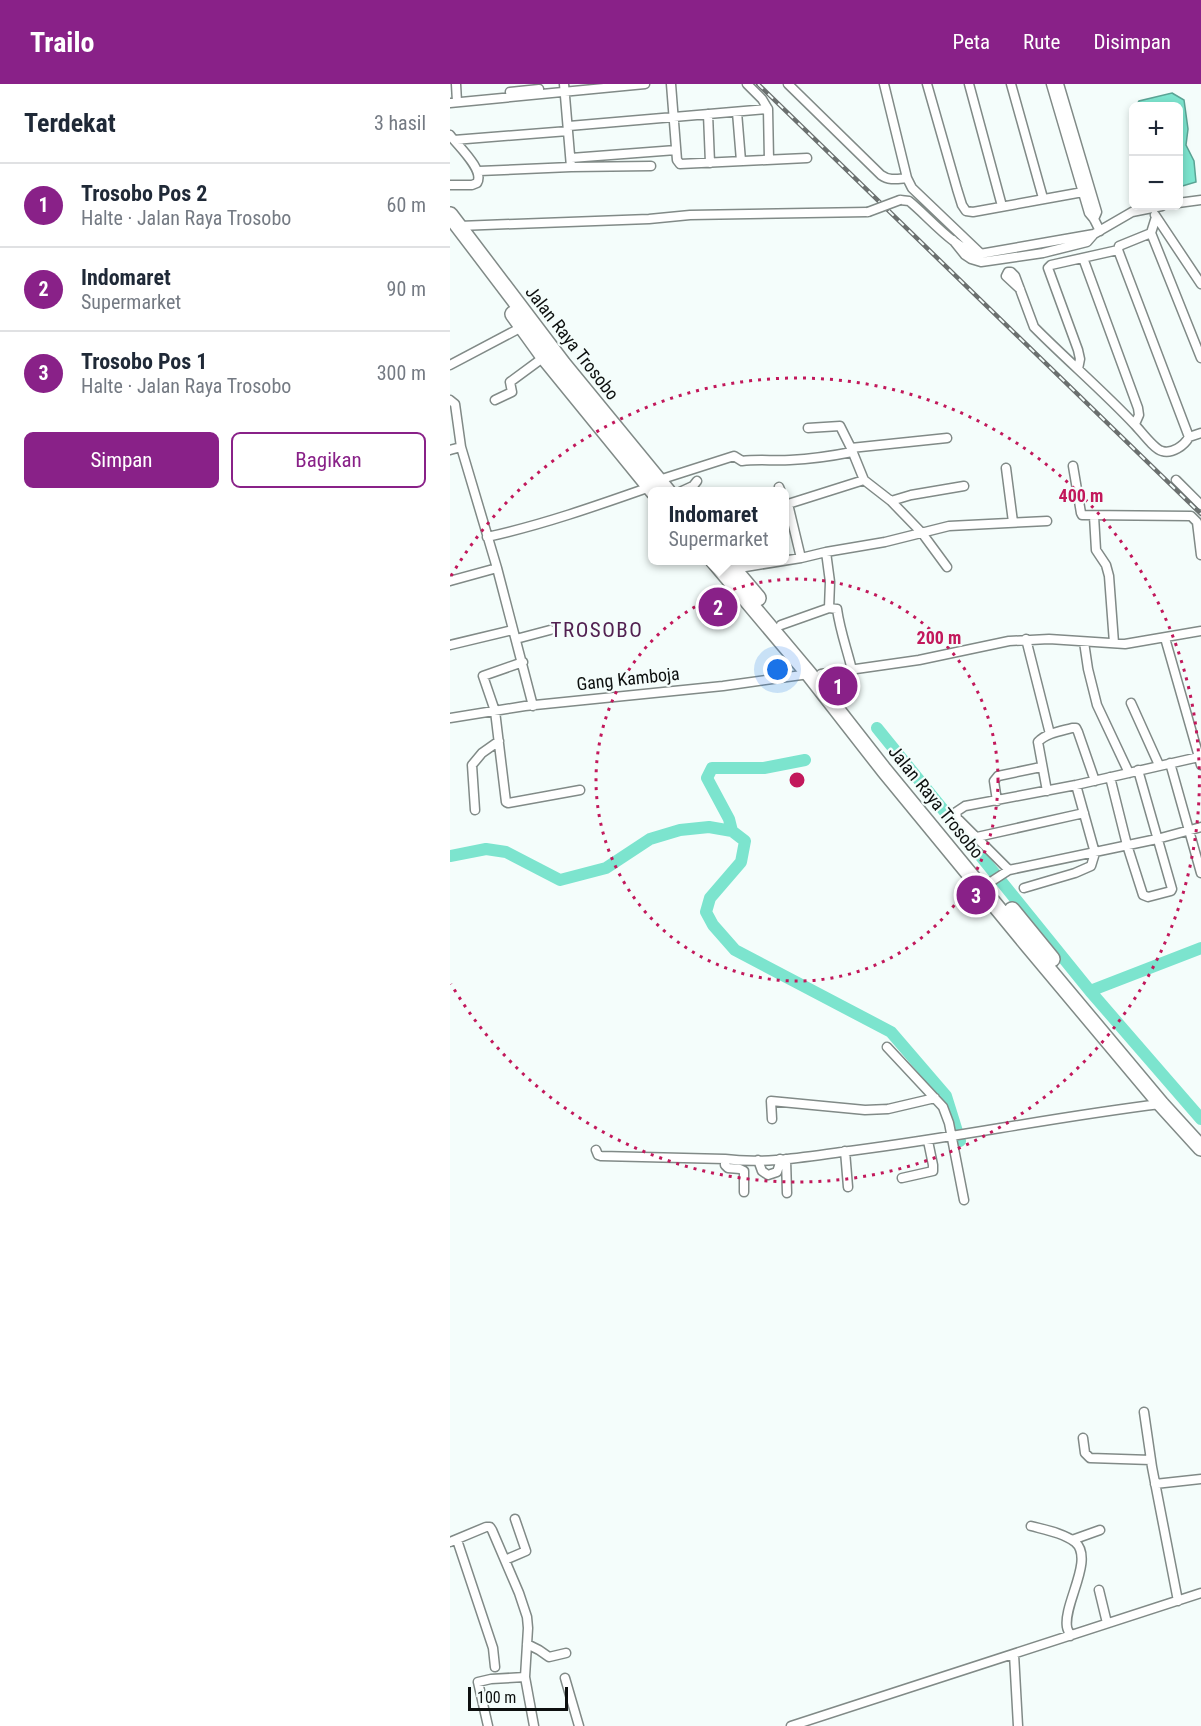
<!DOCTYPE html>
<html lang="id">
<meta charset="utf-8">
<style>
:root{--surface:#fff;--page:#f6f6f7;--text:#1f2937;--muted:#747a83;--line:#e0e1e3;--accent:#892188}
body{margin:0;font-family:"Roboto Condensed",sans-serif;background:var(--page);color:var(--text)}
.controls{position:absolute;right:18px;top:18px;display:grid;overflow:hidden;border-radius:9px;box-shadow:0 3px 9px #0003}
.controls button{width:54px;height:54px;display:grid;place-items:center;padding:0;border:0;border-bottom:2px solid var(--line);background:var(--surface);color:var(--text);font:30px sans-serif}
.scale{position:absolute;left:18px;bottom:15px;width:100px;box-sizing:border-box;padding-left:6px;border:3px solid #0d100f;border-top:0;font-size:16px;line-height:21px;white-space:nowrap;color:#0d100f;-webkit-text-stroke:4px #f4fdfb;paint-order:stroke}
.you{position:absolute;left:328px;top:586px;width:21px;height:21px;margin:-15px;border:4px solid #fff;border-radius:50%;background:#1a73e8;box-shadow:0 0 0 9px #1a73e833}
.badge{display:grid;place-items:center;width:39px;height:39px;border-radius:50%;background:var(--accent);color:#fff;font-size:20px;font-weight:700}
.pin{position:absolute;translate:-50% -50%;border:3px solid #fff;box-shadow:0 2px 6px #0006}
.popup{position:absolute;left:198px;top:403px;width:141px;height:78px;box-sizing:border-box;display:grid;place-content:center;border-radius:9px;background:var(--surface);filter:drop-shadow(0 2px 4px #0005);font-size:20px;white-space:nowrap;color:var(--muted)}
.popup b{font-size:22px;color:var(--text)}
.popup::after{content:'';position:absolute;left:50%;top:100%;margin-left:-12px;border:12px solid transparent;border-top-color:var(--surface)}
.list{margin:0;padding:0;list-style:none}
h2{display:flex;justify-content:space-between;align-items:center;height:78px;margin:0;padding:0 24px;font-size:26px}
h2 small{font-size:20px;font-weight:400;color:var(--muted)}
.list li{display:grid;grid-template-columns:39px 1fr auto;gap:18px;align-items:center;box-sizing:border-box;height:84px;padding:0 24px;border-top:2px solid var(--line)}
.list b{display:block;font-size:22px;white-space:nowrap}
.list p{margin:0;font-size:20px;white-space:nowrap;color:var(--muted)}
.list em{font-size:20px;font-style:normal;color:var(--muted)}
.actions{display:flex;gap:12px;padding:18px 24px}
.actions a{flex:1;padding:14px 0;border:2px solid var(--accent);border-radius:9px;text-align:center;font-size:21px;color:var(--accent)}
.actions .main{background:var(--accent);color:#fff}
.map{position:relative;flex:none;width:751px;height:1642px;overflow:hidden}
header{display:flex;align-items:center;gap:36px;box-sizing:border-box;height:84px;padding:0 30px;background:var(--accent);color:#fff}
header strong{font-size:28px}
nav{display:flex;gap:33px;margin-inline-start:auto;font-size:21px}
main{display:flex}
aside{flex:1;background:var(--surface)}
.map>svg:first-child{display:block}
.water{fill:#7ce4ce;stroke:#5ba495;stroke-width:1.5}
.lines{fill:none;stroke-linecap:round;stroke-linejoin:round}
.river{stroke:#7ce4ce;stroke-width:12}
.street-casing{stroke:#818a87;stroke-width:11}
.highway-casing{stroke:#818a87;stroke-width:18}
.street{stroke:#fff;stroke-width:8}
.highway{stroke:#fff;stroke-width:15}
.rail-casing{stroke:#6b706f;stroke-width:4.5}
.rail{stroke:#f4fdfb;stroke-width:2;stroke-dasharray:7;stroke-linecap:butt}
.street-bridge-casing{stroke:#818a87;stroke-width:11;stroke-linecap:butt}
.street-bridge{stroke:#fff;stroke-width:8}
.ring{fill:none;stroke:#c2185b;stroke-width:3;stroke-dasharray:3 6}
.labels{text-anchor:middle;stroke-width:4.5;stroke-linejoin:round;paint-order:stroke}
.street-label{font-size:18px;fill:#0d100f;stroke:#f4fdfb}
.quarter-label{font-size:21px;letter-spacing:1.5px;fill:#522151;stroke:#f4fdfb}
.centre{fill:#c2185b;stroke:#f4fdfb;stroke-width:3}
.ring-label{font-size:18px;text-anchor:middle;font-weight:bold;fill:#c2185b;stroke:#f4fdfb;stroke-width:4.5;stroke-linejoin:round;paint-order:stroke}
</style>
<header>
<strong>Trailo</strong>
<nav><a>Peta</a><a>Rute</a><a>Disimpan</a></nav>
</header>
<main>
<aside>
<h2>Terdekat<small>3 hasil</small></h2>
<ul class="list">
<li><span class="badge">1</span><div><b>Trosobo Pos 2</b><p>Halte · Jalan Raya Trosobo</p></div><em>60 m</em></li>
<li><span class="badge">2</span><div><b>Indomaret</b><p>Supermarket</p></div><em>90 m</em></li>
<li><span class="badge">3</span><div><b>Trosobo Pos 1</b><p>Halte · Jalan Raya Trosobo</p></div><em>300 m</em></li>
</ul>
<div class="actions"><a class="main">Simpan</a><a>Bagikan</a></div>
</aside>
<div class="map">
<svg width="751" height="1642" viewBox="0 0 751 1642">
<rect width="100%" height="100%" fill="#f4fdfb"/>
<path class="water" d="M722 9 734 16 738 45 736 61 744 77 746 98 729 103 728 22H686L689 17Z"/>
<g class="lines">
<path class="river" d="M427 644 640 907 751 1035
M282 747 279 735 257 694 262 684H314L355 676
M0 772 36 765 56 768 110 796 156 784 200 755 230 746 259 743 282 747 295 757 291 778 260 814 256 828 263 841 285 866 441 948 496 1012 510 1057
M640 907 751 864"/>
<defs>
<path id="street" d="M6 0 7 18
M221 0 227 76 230 80 357 74
M297 0 312 15 318 25 319 76
M338 0 431 91C439 97 447 95 457 94
M434 0 457 94 462 104 529 168
M477 0 507 105 512 121 516 127 523 128 633 108
M519 0 552 122
M561 0 593 114
M601 0 639 129 644 135 650 147
M609 0 647 128 644 135
M60 8 89 5
M0 19 195 0
M287 28 291 77
M258 30 260 79
M119 42 318 25
M0 51C8 62 35 86 27 99L22 101H0
M4 56 118 47
M121 74 226 66
M121 83 201 82
M29 87 121 83 114 0
M450 116 459 117C479 133 505 166 530 170L644 150
M728 119 751 116
M705 131 751 200
M706 133 701 149 751 274
M9 142 199 135 240 131 418 128
M503 156 515 171 521 175 531 178 593 169 637 158 644 150 682 128 712 122
M668 166 669 162 701 149
M633 174 688 324 689 331 685 340
M570 205 556 192 558 188H561L565 192 584 243 587 246C619 278 654 308 685 341 691 347 704 365 712 367 722 370 734 362 739 353L668 166 601 181 598 184 628 266 630 275 628 285
M0 281 72 243
M0 316 5 320 11 363 47 484 83 622
M45 316 62 308 60 298 94 273
M358 344 390 342 401 364
M739 353 751 349
M0 366 11 363
M623 382 631 429 632 431 741 432 747 438 751 471
M556 384 563 438
M209 396 284 372 292 377C308 375 324 377 340 376 361 375 382 372 402 368
M414 396 441 417 472 449 497 483
M726 396 751 421
M329 403 331 408
M230 408 243 402 247 397
M441 417 461 411 514 402
M644 432 646 466 656 481 659 492 664 559
M37 453C92 441 146 422 200 403
M351 474 338 420 414 396 401 364 497 354
M283 485 351 474 376 468 435 458 499 442 597 437
M0 497 47 484
M379 524 387 525C390 547 397 565 402 586
M331 541 379 524 380 498 376 468
M715 554 749 673
M66 555 100 546
M576 555 600 650
M634 558 638 585 647 621 679 689
M0 561 63 546
M73 578 33 592 45 627 56 718 58 719 130 706
M371 590 469 576 559 557 599 555 675 560 751 547
M681 619 709 681
M0 634 75 622 273 602 359 590
M720 679 751 789
M660 693 677 761 693 811 698 813 721 807 722 805 688 686
M597 707 588 658C596 649 611 647 622 644H626L628 648 645 697
M547 717 544 697 548 692 591 683
M25 726 22 681 32 669 49 657
M527 753 634 729
M559 786 507 734 506 728 515 722 626 701 749 673 751 681
M539 799 559 786 707 755 751 743
M574 804 625 789 641 782 645 769 626 701
M437 963 493 1023 499 1039 514 1116
M322 1035 321 1017 415 1026 438 1025 485 1014
M146 1066 148 1071 151 1072 275 1075C318 1081 364 1071 407 1066 509 1053 609 1032 711 1020
M395 1067 398 1103
M275 1075V1081L278 1084 290 1085 294 1087V1108
M336 1075 337 1109
M308 1076 312 1087 318 1091 327 1088 329 1082 330 1075
M452 1094 483 1087V1081L478 1057
M694 1328 702 1383 728 1517
M633 1354 635 1369 640 1374 701 1376
M705 1400 751 1395
M581 1442C596 1446 613 1449 625 1458 645 1475 613 1520 617 1543 617 1545 620 1550 620 1552
M7 1456 43 1564 45 1583
M622 1456 650 1446
M0 1458 36 1443H40L42 1446 69 1509 77 1533 78 1544 75 1593 84 1642
M55 1476 76 1467 65 1435
M649 1506 657 1539
M77 1560 89 1566 99 1573 116 1569
M564 1570 568 1642
M115 1594 129 1642
M38 1642 28 1598 41 1595 75 1593
M341 1642 751 1509"/>
<path id="highway" d="M0 131 113 280 218 408
M63 230 94 273 204 408
M263 476 359 590 434 686 577 860 711 1020 751 1064
M276 476 308 514
M562 826 602 875"/>
</defs>
<use href="#street" class="street-casing"/>
<use href="#highway" class="highway-casing"/>
<use href="#street" class="street"/>
<use href="#highway" class="highway"/>
<defs>
<path id="rail" d="M308 0 751 430"/>
</defs>
<use href="#rail" class="rail-casing"/>
<use href="#rail" class="rail"/>
<defs>
<path id="street-bridge" d="M418 128 450 116"/>
</defs>
<use href="#street-bridge" class="street-bridge-casing"/>
<use href="#street-bridge" class="street-bridge"/>
</g>
<g class="ring">
<circle cx="347" cy="696" r="201"/>
<path d="M1 492A402 402 0 1 1 1 900"/>
</g>
<g class="labels">
<g class="street-label">
<text transform="translate(122 259) rotate(52)" y="6">Jalan Raya Trosobo</text>
<text transform="translate(178 595) rotate(-6)" y="6">Gang Kamboja</text>
<text transform="translate(486 718) rotate(51)" y="6">Jalan Raya Trosobo</text>
</g>
<g class="quarter-label">
<text x="147" y="553">TROSOBO</text>
</g>
</g>
<circle cx="347" cy="696" r="9" class="centre"/>
<g class="ring-label">
<text x="631" y="418">400 m</text>
<text x="489" y="560">200 m</text>
</g>
</svg>
<div class="controls">
<button>+</button>
<button>−</button>
</div>
<div class="scale">100 m</div>
<div class="you"></div>
<div class="pin badge" style="left:388px;top:602px">1</div>
<div class="pin badge" style="left:268px;top:523px">2</div>
<div class="popup"><b>Indomaret</b>Supermarket</div>
<div class="pin badge" style="left:526px;top:811px">3</div>
</div>
</main>
